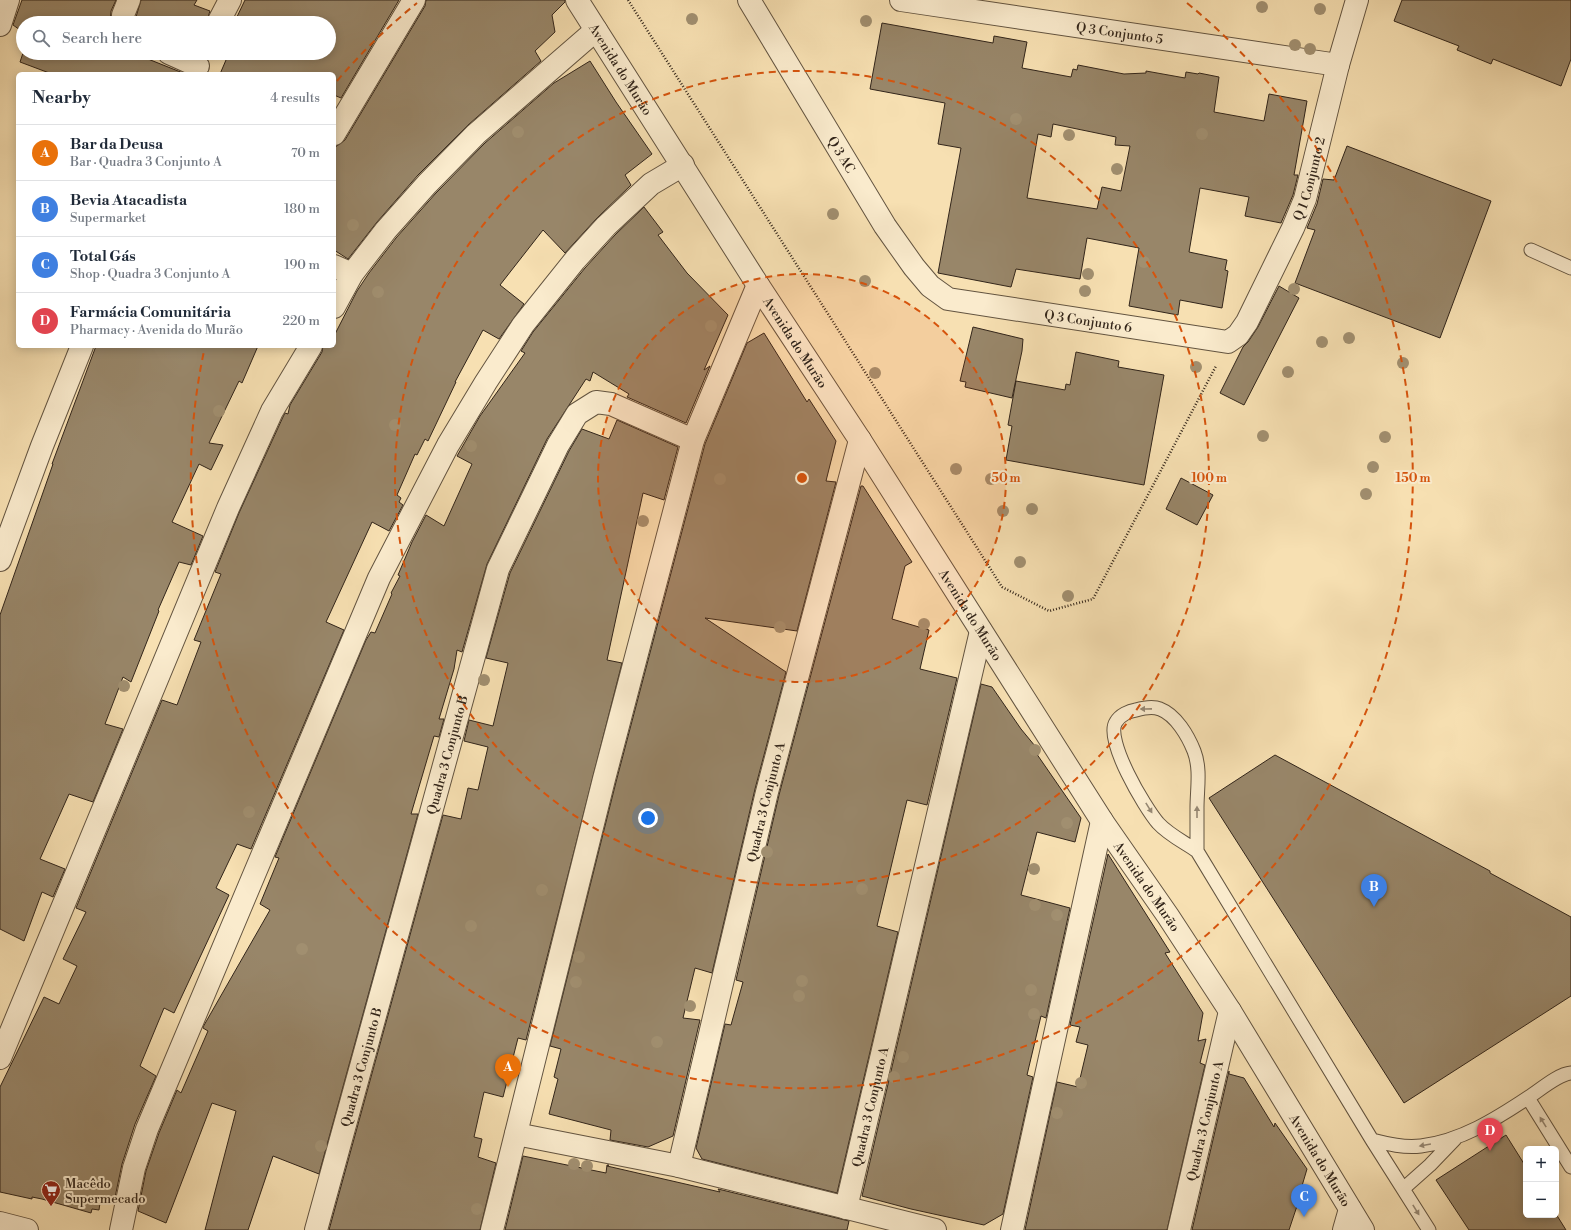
<!DOCTYPE html>
<meta charset="utf-8">
<style>
:root{--surface:#fff;--page:#f2f2f3;--text:#1f2937;--muted:#747a83;--line:#e0e1e3;--accent:#db2777}
body{margin:0;font-family:"Libre Bodoni",serif;background:var(--page);color:var(--text)}
.controls{position:absolute;right:12px;bottom:12px;display:grid;overflow:hidden;border-radius:6px;box-shadow:0 2px 10px #0003}
.controls button{width:36px;height:36px;display:grid;place-items:center;padding:0;border:0;border-bottom:1px solid var(--line);background:var(--surface);color:var(--text);font:20px sans-serif}
.you{position:absolute;left:648px;top:818px;width:14px;height:14px;margin:-10px;border:3px solid #fff;border-radius:50%;background:#1a73e8;box-shadow:0 0 0 6px #1a73e833}
.badge{display:grid;place-items:center;width:26px;height:26px;border-radius:50%;background:var(--accent);color:#fff;font-size:13px;font-weight:700}
.pin{position:absolute;translate:-50% -33px;filter:drop-shadow(0 1px 2px #0008)}
.pin::after{content:'';position:absolute;top:21px;width:14px;height:12px;background:inherit;clip-path:polygon(0 0,100% 0,50% 100%)}
.list{margin:0;padding:0;list-style:none}
h2{display:flex;justify-content:space-between;align-items:center;height:52px;margin:0;padding:0 16px;font-size:17px}
h2 small{font-size:13px;font-weight:400;color:var(--muted)}
.list li{display:grid;grid-template-columns:26px 1fr auto;gap:12px;align-items:center;box-sizing:border-box;height:56px;padding:0 16px;border-top:1px solid var(--line)}
.list b{display:block;font-size:15px;white-space:nowrap}
.list p{margin:0;font-size:13px;white-space:nowrap;color:var(--muted)}
.list em{font-size:13px;font-style:normal;color:var(--muted)}
.icon{flex:none;width:22px;height:22px;fill:none;stroke:currentColor;stroke-width:2;stroke-linecap:round;stroke-linejoin:round}
.map{position:relative;flex:none;width:1571px;height:1230px;overflow:hidden}
.search{position:absolute;background:var(--surface);box-shadow:0 2px 10px #0003;left:16px;top:16px;width:320px;height:44px;display:flex;align-items:center;gap:10px;box-sizing:border-box;padding:0 14px;border-radius:22px;color:var(--muted);font-size:15px}
.panel{position:absolute;background:var(--surface);box-shadow:0 2px 10px #0003;left:16px;top:72px;width:320px;height:276px;border-radius:6px}
.map>svg:first-child{display:block}
.building{fill:#988669;stroke:#32251a;fill-rule:evenodd}
.lines{fill:none;stroke-linecap:round;stroke-linejoin:round}
.service-casing{stroke:#635440;stroke-width:15}
.minor-casing{stroke:#635440;stroke-width:24}
.tertiary-casing{stroke:#635440;stroke-width:24}
.path{stroke:#32251a;stroke-width:2.5;stroke-dasharray:1 2;stroke-linecap:butt}
.service{stroke:#faebcd;stroke-width:13}
.minor{stroke:#faebcd;stroke-width:22}
.tertiary{stroke:#faebcd;stroke-width:22}
.tree{fill:#a18f70}
.oneway{fill:#968874}
.ring{fill:none;stroke:#d6540d;stroke-width:2;stroke-dasharray:7 5}
.labels{text-anchor:middle;stroke-width:4;stroke-linejoin:round;paint-order:stroke}
.street-label{font-size:13px;fill:#32251a;stroke:#faebcd}
.poi-label{font-size:13px;fill:#32251a;stroke:#faebcd;text-anchor:start}
.centre{fill:#d6540d;stroke:#faebcd;stroke-width:2}
.ring-label{font-size:12px;text-anchor:middle;font-weight:bold;fill:#d6540d;stroke:#faebcd;stroke-width:4;stroke-linejoin:round;paint-order:stroke}
</style>
<div class="map">
<svg width="1571" height="1230" viewBox="0 0 1571 1230">
<rect width="100%" height="100%" fill="#f7e0b2"/>
<filter id="stains"><feTurbulence type="fractalNoise" baseFrequency=".005" numOctaves="4"/><feColorMatrix values="0 0 0 0 .2 0 0 0 0 .09 0 0 0 0 .02 0 0 0 .5 -.17"/></filter>
<radialGradient id="worn" r=".72"><stop offset=".6" stop-color="#630" stop-opacity="0"/><stop offset="1" stop-color="#630" stop-opacity=".3"/></radialGradient>
<path class="building" d="M22 0H116L111 11 110 23H23V32L13 25Z
M141 0H197L194 5 210 11 206 23H136V17Z
M245 0H399L341 98 334 95V74H220L229 53H329V23H232L233 21H235Z
M426 0H565V2L552 15 555 32 535 51 541 61 468 125 418 175 377 222 348 259 334 250V148L345 140 425 6Z
M1402 0H1571V59L1561 86 1493 59 1491 64 1457 50 1459 46 1394 21Z
M882 23 993 43 994 36 1027 42 1022 68 1071 77 1073 69 1077 70 1078 65 1124 74 1146 73V71L1185 78 1186 72 1198 74 1199 73 1219 77 1214 112 1264 121 1269 94 1307 101 1294 175H1298L1293 195 1281 223 1245 216 1249 197 1200 188 1189 252 1227 260 1225 270 1228 271 1222 308 1180 300 1178 315 1129 306 1139 248 1087 238 1080 279 1016 269 1011 287 938 273 961 148 938 144 945 103 870 89ZM1053 124 1116 137 1115 145 1130 146 1121 191 1102 187 1097 209 1027 198 1038 134 1051 137Z
M23 53H133L183 73V74H52L20 62Z
M590 61 616 102 652 154 625 175 631 185 597 218 565 253 543 230 500 285 524 304 499 339 483 330 455 382H456L428 441 425 439 417 455 415 454 397 495 401 498 399 502 403 505 389 531 372 522 326 622 344 630 251 849 237 844 216 888 229 895 174 1013 164 1008 140 1066 156 1076 135 1124 122 1164 114 1202 101 1196 99 1210 92 1209 91 1213 42 1199 32 1197V1199L0 1192V1087L44 997 59 1004 77 966 63 959 86 912 76 908 162 700 177 705 201 642 194 640 221 574 215 572 239 513 283 417 285 413 288 414 290 405 322 352 323 346H334V336L357 291 369 273 396 238 436 193 485 143 554 83Z
M1347 146 1491 201 1440 338 1295 283 1315 230 1307 228 1317 204 1323 179 1334 180Z
M644 207 663 232 658 235 687 273 728 315 704 370 710 366 686 423 627 397 629 394 593 372 590 381 586 379 547 439 487 564 462 652 457 650 454 669 439 719H444L439 737 434 736 411 814H418L319 1174 273 1156 248 1230H205L236 1111 212 1103 166 1223 138 1211 146 1171 159 1133 177 1090 181 1093 208 1031 203 1028V1027L270 910 260 904 279 858 275 857 366 640 371 632 375 633 392 594 391 593 400 576 398 575 412 542 426 515 444 526 472 464 457 456 480 416 525 353 521 351 533 332 585 268 615 235Z
M1279 286 1299 298 1244 405 1220 393 1243 347 1248 342 1258 327Z
M973 327 1023 339 1022 351 1012 398 965 387 966 382 960 381Z
M764 333 807 402 809 399 836 441 826 481 836 482 797 631 705 618 786 672 755 789 712 973 695 968 683 1018 700 1020 673 1136 648 1147 610 1140 611 1130 549 1114 558 1079 554 1077 561 1049 550 1046 616 782 705 444 747 343Z
M96 346H258L242 383 239 381 209 443 223 445 211 470 199 464 172 522 203 536 191 565 179 562 158 610 159 611 131 682 123 677 105 724 123 729 93 802 69 794 40 859 65 869 53 897 42 892 24 941 0 929V615L53 464H52Z
M1076 352 1119 361 1118 367 1164 375 1144 485 1006 460 1012 426 1008 425 1016 381 1065 390 1066 384 1070 385Z
M617 420 678 447 664 500 643 493 607 660 622 663 526 1040 518 1038 503 1097 484 1092 474 1137 482 1139 478 1157 496 1163 480 1230H329L443 815 461 819 468 788 478 790 488 747 464 741 469 720 493 726 508 663 486 658 510 573 569 451 582 429 609 439Z
M1181 478 1213 495 1197 525 1166 509Z
M861 486H863L912 562 905 566 892 619 929 630 920 669 957 678 927 805 907 800 877 926 898 932 837 1193 702 1159 696 1148 725 1024 731 1025 743 982 736 980 779 795Z
M981 684 992 687 1021 729 1035 746 1034 750 1081 818 1075 842 1037 832 1021 895 1070 908 1046 1018 1041 1016 1027 1075 1033 1077 1003 1214 984 1225 911 1209 862 1196Z
M1275 755 1490 871V873L1571 917V996L1404 1103 1209 798Z
M1108 854 1170 952 1165 953 1203 1013 1198 1041 1206 1039 1200 1063 1205 1065 1167 1230H1025L1057 1082 1078 1087 1088 1045 1076 1042 1080 1027 1070 1025Z
M1229 1071V1074L1244 1078 1274 1127 1275 1123 1307 1169 1299 1196 1300 1197 1289 1230H1192Z
M1506 1135 1526 1167V1215H1556V1214L1566 1230H1469L1436 1180Z
M523 1156 606 1173 607 1165H609L607 1166 720 1192 718 1189 849 1221 847 1230H505Z"/>
<g class="lines">
<defs>
<path id="service" d="M1531 250 1571 268
M1197 851C1197 836 1197 822 1197 808 1197 789 1201 769 1194 751 1188 736 1176 715 1160 709 1153 706 1143 708 1136 710 1129 711 1120 715 1116 722 1104 739 1145 808 1158 823 1169 835 1184 842 1197 851L1372 1140 1429 1230
M1528 1098 1571 1167
M1372 1140C1388 1144 1404 1148 1421 1146 1461 1141 1496 1119 1529 1097 1540 1090 1558 1074 1571 1073
M1403 1189 1430 1165 1455 1139"/>
<g id="minor">
<path id="s1" d="M749 0 885 226 914 267 930 286 948 299 1228 342 1238 335 1247 322 1293 228 1305 199 1338 65 1357 0"/>
<path id="s2" d="M901 0 1338 65"/>
<path d="M123 23V15L129 0"/>
<path d="M218 23 230 0"/>
<path d="M0 25 8 0"/>
<path d="M169 53 198 66"/>
<path d="M334 134 414 0"/>
<path d="M334 266 352 274"/>
<path d="M334 307 352 274 386 230 427 184 476 134 596 30"/>
<path d="M0 560 42 446 82 346"/>
<path d="M0 1058 228 508 272 411 311 346"/>
<path d="M516 1134 679 1166 935 1230"/>
<path id="s3" d="M679 1166 767 792 860 440"/>
<path id="s4" d="M846 1208 981 631"/>
<path d="M121 1230 134 1168 147 1129 379 578 448 445 486 382 523 325 575 260 606 226 651 184 683 165"/>
<path id="s5" d="M316 1230 498 569 558 445 577 414 596 402 611 404 693 440"/>
<path d="M492 1230 604 779 693 440 758 285"/>
<path d="M1012 1230 1102 821"/>
<path id="s6" d="M1179 1230 1230 1011"/>
<path d="M1344 1230 1350 1209"/>
</g>
<g id="tertiary">
<path id="s7" d="M577 0 758 285 860 440 1102 821 1168 916 1230 1011 1363 1230"/>
<path d="M0 1223 27 1230"/>
</g>
</defs>
<use href="#service" class="service-casing"/>
<use href="#minor" class="minor-casing"/>
<use href="#tertiary" class="tertiary-casing"/>
<path class="path" d="M628 0 1002 587 1049 611 1093 599 1216 366"/>
<use href="#service" class="service"/>
<use href="#minor" class="minor"/>
<use href="#tertiary" class="tertiary"/>
</g>
<g class="tree">
<circle cx="1262" cy="7" r="6"/>
<circle cx="1320" cy="9" r="6"/>
<circle cx="692" cy="19" r="6"/>
<circle cx="866" cy="21" r="6"/>
<circle cx="1295" cy="45" r="6"/>
<circle cx="1310" cy="49" r="6"/>
<circle cx="1016" cy="119" r="6"/>
<circle cx="518" cy="132" r="6"/>
<circle cx="1202" cy="134" r="6"/>
<circle cx="1069" cy="135" r="6"/>
<circle cx="1117" cy="169" r="6"/>
<circle cx="833" cy="214" r="6"/>
<circle cx="353" cy="225" r="6"/>
<circle cx="1144" cy="262" r="6"/>
<circle cx="1088" cy="274" r="6"/>
<circle cx="865" cy="281" r="6"/>
<circle cx="1294" cy="289" r="6"/>
<circle cx="1085" cy="291" r="6"/>
<circle cx="378" cy="292" r="6"/>
<circle cx="711" cy="326" r="6"/>
<circle cx="1349" cy="338" r="6"/>
<circle cx="1322" cy="342" r="6"/>
<circle cx="1403" cy="363" r="6"/>
<circle cx="1196" cy="367" r="6"/>
<circle cx="1288" cy="372" r="6"/>
<circle cx="875" cy="373" r="6"/>
<circle cx="219" cy="411" r="6"/>
<circle cx="395" cy="425" r="6"/>
<circle cx="1263" cy="436" r="6"/>
<circle cx="1385" cy="437" r="6"/>
<circle cx="471" cy="446" r="6"/>
<circle cx="1373" cy="467" r="6"/>
<circle cx="956" cy="469" r="6"/>
<circle cx="720" cy="479" r="6"/>
<circle cx="991" cy="479" r="6"/>
<circle cx="1366" cy="494" r="6"/>
<circle cx="1032" cy="509" r="6"/>
<circle cx="1003" cy="511" r="6"/>
<circle cx="643" cy="521" r="6"/>
<circle cx="1020" cy="562" r="6"/>
<circle cx="1068" cy="596" r="6"/>
<circle cx="924" cy="624" r="6"/>
<circle cx="780" cy="627" r="6"/>
<circle cx="484" cy="680" r="6"/>
<circle cx="124" cy="686" r="6"/>
<circle cx="1035" cy="750" r="6"/>
<circle cx="249" cy="812" r="6"/>
<circle cx="1067" cy="823" r="6"/>
<circle cx="767" cy="852" r="6"/>
<circle cx="1034" cy="869" r="6"/>
<circle cx="862" cy="889" r="6"/>
<circle cx="542" cy="890" r="6"/>
<circle cx="1035" cy="905" r="6"/>
<circle cx="1057" cy="915" r="6"/>
<circle cx="471" cy="926" r="6"/>
<circle cx="302" cy="949" r="6"/>
<circle cx="579" cy="957" r="6"/>
<circle cx="802" cy="981" r="6"/>
<circle cx="576" cy="982" r="6"/>
<circle cx="1031" cy="990" r="6"/>
<circle cx="799" cy="996" r="6"/>
<circle cx="690" cy="1006" r="6"/>
<circle cx="1034" cy="1014" r="6"/>
<circle cx="657" cy="1042" r="6"/>
<circle cx="903" cy="1057" r="6"/>
<circle cx="894" cy="1077" r="6"/>
<circle cx="1081" cy="1083" r="6"/>
<circle cx="1057" cy="1113" r="6"/>
<circle cx="321" cy="1146" r="6"/>
<circle cx="574" cy="1164" r="6"/>
<circle cx="587" cy="1166" r="6"/>
<circle cx="477" cy="1209" r="6"/>
</g>
<defs><path id="oneway-solid" d="M-6-.8H1V-3.2L6.5 0L1 3.2V.8H-6Z"/></defs>
<g class="oneway">
<use href="#oneway-solid" transform="translate(1146 709) rotate(179)"/>
<use href="#oneway-solid" transform="translate(1149 808) rotate(58)"/>
<use href="#oneway-solid" transform="translate(1197 812) rotate(-90)"/>
<use href="#oneway-solid" transform="translate(1543 1122) rotate(-122)"/>
<use href="#oneway-solid" transform="translate(1425 1145) rotate(170)"/>
<use href="#oneway-solid" transform="translate(1416 1210) rotate(58)"/>
</g>
<circle cx="802" cy="478" r="204" fill="#d6540d" fill-opacity=".12"/>
<g class="ring">
<circle cx="802" cy="478" r="204"/>
<circle cx="802" cy="478" r="407"/>
<path d="M337 81A611 611 0 0 1 417 3M1187 3A611 611 0 1 1 204 351"/>
</g>
<defs>
<symbol id="supermarket-pin" viewBox="-11 -11 22 30"><path d="M0 17L-7.5 6A9.5 9.5 0 1 1 7.5 6Z" fill="#8f2418" stroke="#faebcd"/><path d="M-6-5.5h2.5l.6 2H6L4.5 2H-2.5L-4.4-4H-6ZM-1.5 3.2a1.3 1.3 0 1 0 .1 0ZM3 3.2a1.3 1.3 0 1 0 .1 0Z" fill="#fff"/></symbol>
</defs>
<g fill-rule="evenodd">
<use href="#supermarket-pin" x="40" y="1179" width="22" height="30"/>
</g>
<g class="labels">
<g class="street-label">
<text dy="5" stroke="none"><textPath href="#s2" startOffset="221">Q 3 Conjunto 5</textPath></text>
<text dy="5" stroke="none"><textPath href="#s7" startOffset="82">Avenida do Murão</textPath></text>
<text dy="5" stroke="none"><textPath href="#s1" startOffset="180">Q 3 AC</textPath></text>
<text dy="5" stroke="none"><textPath href="#s1" startOffset="829">Q 1 Conjunto 2</textPath></text>
<text dy="5" stroke="none"><textPath href="#s1" startOffset="503">Q 3 Conjunto 6</textPath></text>
<text dy="5" stroke="none"><textPath href="#s7" startOffset="406">Avenida do Murão</textPath></text>
<text dy="5" stroke="none"><textPath href="#s7" startOffset="730">Avenida do Murão</textPath></text>
<text dy="5" stroke="none"><textPath href="#s5" startOffset="493">Quadra 3 Conjunto B</textPath></text>
<text dy="5" stroke="none"><textPath href="#s3" startOffset="374">Quadra 3 Conjunto A</textPath></text>
<text dy="5" stroke="none"><textPath href="#s7" startOffset="1054">Avenida do Murão</textPath></text>
<text dy="5" stroke="none"><textPath href="#s5" startOffset="169">Quadra 3 Conjunto B</textPath></text>
<text dy="5" stroke="none"><textPath href="#s4" startOffset="104">Quadra 3 Conjunto A</textPath></text>
<text dy="5" stroke="none"><textPath href="#s6" startOffset="112">Quadra 3 Conjunto A</textPath></text>
<text dy="5" stroke="none"><textPath href="#s7" startOffset="1378">Avenida do Murão</textPath></text>
</g>
<g class="poi-label">
<text x="65" y="1188">Macêdo<tspan x="65" dy="15">Supermecado</tspan></text>
</g>
</g>
<circle cx="802" cy="478" r="6" class="centre"/>
<g class="ring-label">
<text x="1006" y="482">50 m</text>
<text x="1209" y="482">100 m</text>
<text x="1413" y="482">150 m</text>
</g>
<rect width="100%" height="100%" filter="url(#stains)"/>
<rect width="100%" height="100%" fill="url(#worn)"/>
</svg>
<div class="controls">
<button>+</button>
<button>−</button>
</div>
<div class="you"></div>
<div class="pin badge" style="left:508px;top:1087px;background:#e8710a">A</div>
<div class="pin badge" style="left:1374px;top:907px;background:#3f7fe0">B</div>
<div class="pin badge" style="left:1304px;top:1217px;background:#3f7fe0">C</div>
<div class="pin badge" style="left:1490px;top:1151px;background:#e0444e">D</div>
<div class="search"><svg class="icon" aria-label="search" viewBox="0 0 24 24"><circle cx="10" cy="10" r="6"/><path d="M15 15l6 6"/></svg>Search here</div>
<section class="panel">
<h2>Nearby<small>4 results</small></h2>
<ul class="list">
<li><span class="badge" style="background:#e8710a">A</span><div><b>Bar da Deusa</b><p>Bar · Quadra 3 Conjunto A</p></div><em>70 m</em></li>
<li><span class="badge" style="background:#3f7fe0">B</span><div><b>Bevia Atacadista</b><p>Supermarket</p></div><em>180 m</em></li>
<li><span class="badge" style="background:#3f7fe0">C</span><div><b>Total Gás</b><p>Shop · Quadra 3 Conjunto A</p></div><em>190 m</em></li>
<li><span class="badge" style="background:#e0444e">D</span><div><b>Farmácia Comunitária</b><p>Pharmacy · Avenida do Murão</p></div><em>220 m</em></li>
</ul>
</section>
</div>
